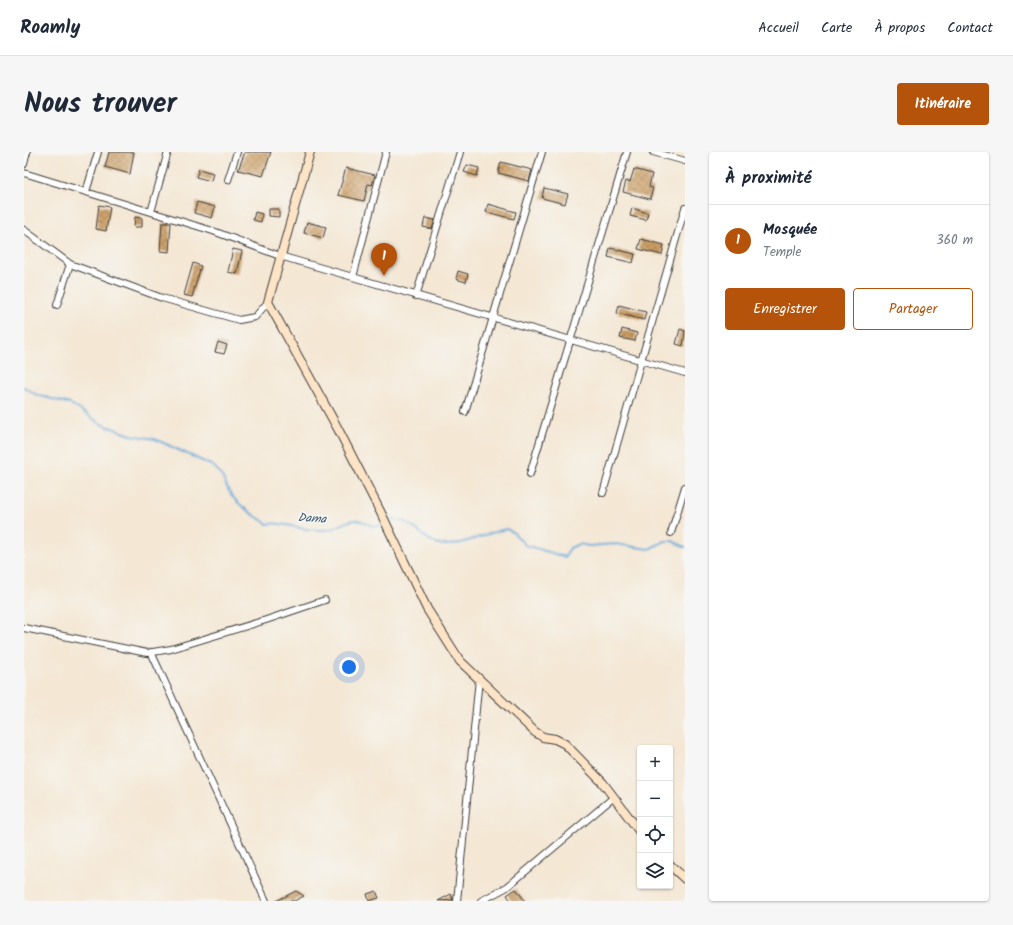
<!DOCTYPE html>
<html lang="fr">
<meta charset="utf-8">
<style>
:root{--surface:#fff;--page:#f6f6f7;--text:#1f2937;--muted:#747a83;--line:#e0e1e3;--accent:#b45309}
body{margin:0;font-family:Kalam,sans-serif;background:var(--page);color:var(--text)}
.controls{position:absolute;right:12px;bottom:12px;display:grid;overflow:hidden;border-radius:4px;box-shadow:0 1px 3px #0004}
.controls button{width:36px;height:36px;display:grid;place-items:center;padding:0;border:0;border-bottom:1px solid var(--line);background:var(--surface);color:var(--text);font:20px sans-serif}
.you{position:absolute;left:325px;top:515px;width:14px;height:14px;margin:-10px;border:3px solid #fff;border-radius:50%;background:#1a73e8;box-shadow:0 0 0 6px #1a73e833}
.badge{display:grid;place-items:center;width:26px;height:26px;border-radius:50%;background:var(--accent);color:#fff;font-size:13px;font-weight:700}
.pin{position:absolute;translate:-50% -33px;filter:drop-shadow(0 1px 2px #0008)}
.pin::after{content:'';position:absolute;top:21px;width:14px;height:12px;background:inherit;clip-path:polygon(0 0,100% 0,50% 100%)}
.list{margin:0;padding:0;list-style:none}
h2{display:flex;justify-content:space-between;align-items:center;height:52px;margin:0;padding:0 16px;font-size:17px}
h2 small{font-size:13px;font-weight:400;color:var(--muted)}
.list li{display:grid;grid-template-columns:26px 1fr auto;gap:12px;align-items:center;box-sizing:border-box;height:72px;padding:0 16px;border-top:1px solid var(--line)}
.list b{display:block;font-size:15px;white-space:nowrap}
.list p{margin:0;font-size:13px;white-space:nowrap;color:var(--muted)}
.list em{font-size:13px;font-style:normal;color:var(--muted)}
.actions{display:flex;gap:8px;padding:12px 16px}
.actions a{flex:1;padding:9px 0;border:1px solid var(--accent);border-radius:4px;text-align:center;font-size:14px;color:var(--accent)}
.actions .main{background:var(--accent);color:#fff}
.icon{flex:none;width:22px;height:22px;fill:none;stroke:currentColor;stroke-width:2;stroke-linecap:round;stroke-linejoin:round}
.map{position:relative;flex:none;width:661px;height:749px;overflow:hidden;border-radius:4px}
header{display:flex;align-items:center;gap:24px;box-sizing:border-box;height:56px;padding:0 20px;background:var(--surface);border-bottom:1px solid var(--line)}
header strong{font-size:19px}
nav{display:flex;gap:22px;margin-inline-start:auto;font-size:14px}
.intro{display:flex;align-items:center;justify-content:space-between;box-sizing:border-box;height:96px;padding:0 24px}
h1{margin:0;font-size:28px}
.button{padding:10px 18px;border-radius:4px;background:var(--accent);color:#fff;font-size:14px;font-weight:700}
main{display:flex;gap:24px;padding:0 24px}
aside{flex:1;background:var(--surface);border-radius:4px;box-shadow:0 1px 3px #0004}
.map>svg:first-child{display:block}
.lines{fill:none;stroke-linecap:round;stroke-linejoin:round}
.stream{stroke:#66a8da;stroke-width:2}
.building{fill:url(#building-cross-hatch)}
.street-casing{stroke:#3c3a38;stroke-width:8}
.secondary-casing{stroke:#3c3a38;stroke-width:10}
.street{stroke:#fff;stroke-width:6}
.secondary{stroke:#fee4c6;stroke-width:8}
.labels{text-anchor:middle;stroke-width:3.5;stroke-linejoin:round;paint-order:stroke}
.water-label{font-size:12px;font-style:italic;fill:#3d5b71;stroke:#f6f6f2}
</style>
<header>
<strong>Roamly</strong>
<nav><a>Accueil</a><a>Carte</a><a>À propos</a><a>Contact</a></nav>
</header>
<div class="intro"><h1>Nous trouver</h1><a class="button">Itinéraire</a></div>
<main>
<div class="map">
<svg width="661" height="749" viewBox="0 0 661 749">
<defs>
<pattern id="building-cross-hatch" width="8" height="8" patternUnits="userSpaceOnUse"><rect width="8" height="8" fill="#cc9d63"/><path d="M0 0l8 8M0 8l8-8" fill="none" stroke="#a57f51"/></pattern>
</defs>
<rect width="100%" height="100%" fill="#f6f6f2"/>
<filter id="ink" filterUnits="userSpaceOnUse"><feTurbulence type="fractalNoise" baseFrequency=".025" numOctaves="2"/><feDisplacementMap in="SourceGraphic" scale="8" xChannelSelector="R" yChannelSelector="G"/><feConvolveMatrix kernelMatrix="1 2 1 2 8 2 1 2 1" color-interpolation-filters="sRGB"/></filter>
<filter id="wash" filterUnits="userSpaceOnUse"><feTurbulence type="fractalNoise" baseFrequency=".012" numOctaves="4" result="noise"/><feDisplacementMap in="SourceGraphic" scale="16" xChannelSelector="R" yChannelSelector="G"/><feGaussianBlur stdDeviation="0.9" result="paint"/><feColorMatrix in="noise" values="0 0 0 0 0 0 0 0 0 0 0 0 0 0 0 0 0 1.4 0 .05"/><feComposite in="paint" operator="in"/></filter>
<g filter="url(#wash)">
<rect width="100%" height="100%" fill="#f4e7d4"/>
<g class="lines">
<path class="stream" d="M0 235 13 243 47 252 77 272 107 283 131 287 189 314C201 323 200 334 209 345 218 357 231 363 243 372 257 369 270 376 283 377 289 378 296 378 302 378 313 377 320 369 331 368 341 367 350 380 360 371
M363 368C391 366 392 383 412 391 431 399 462 380 483 377L490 381 501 393 541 405 546 396 555 392 565 394 591 392 625 397 641 389H648L661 395"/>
</g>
<g id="blocks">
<path class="building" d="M85 0H110L106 22 81 15Z
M221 0H247L239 24 214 18Z
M477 10 508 18 505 29 474 21Z
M443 13 455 16 453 24 440 20Z
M322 16 351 23 348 33 344 32 340 49 314 43Z
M175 17 189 21 187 29 172 25Z
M610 17 628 22 625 35 629 36 626 47 599 40 602 29 606 30Z
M520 36 544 42 541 52 518 46Z
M173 50 191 55 188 66 170 61Z
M464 52 492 60 490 67 462 60Z
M75 53 86 55 82 79 72 77Z
M608 56 624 61 622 68 606 64Z
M245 57H255V65L245 64Z
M231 60 238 62 237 70 229 68Z
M111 65 118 66V75H110Z
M401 66 411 68 408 77 399 75Z
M283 70 302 75 299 86 280 81Z
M138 71H147L145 100 136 99Z
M617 87 640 93 638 103 614 97Z
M586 96 611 102 609 111 584 105Z
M209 97 218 99 213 122 204 120Z
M169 111 177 114 168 145 160 143Z
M434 119 444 122 442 130 432 127Z
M595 153 622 160 620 168 593 161Z
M598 177 613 181 611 189 596 186Z
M656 177 661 179 659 194 652 192Z
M194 190 203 193 200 202 191 200Z
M492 737 501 749H487L483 743Z
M272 739 280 744 270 749H252Z
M352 739 355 746 345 749 343 742Z
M427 742 429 748 414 749Z"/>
</g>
</g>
<g filter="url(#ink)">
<use href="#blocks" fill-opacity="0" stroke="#3c3a38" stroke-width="1"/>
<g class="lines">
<defs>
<path id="street" d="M629 0 661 9
M0 12 3 0
M0 21 189 79 256 104 661 221
M204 28 213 0
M62 40 74 0
M127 60 144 0
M0 78 46 112 138 146 215 168 231 165 244 150
M329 125 362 0
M392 144 436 0
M33 153 46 112
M441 260 518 0
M506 322 603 0
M579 341 661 56
M647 381 661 335
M0 476 123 501 147 497 242 468 301 448
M127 500 242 749
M433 749 455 527
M457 749 483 735 590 645"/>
<path id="secondary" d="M286 0 244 150 313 275 356 359 403 457 436 509 511 580 519 585 531 587 541 592 579 631 616 680
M646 713 661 727"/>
</defs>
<use href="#street" class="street-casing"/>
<use href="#secondary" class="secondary-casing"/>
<use href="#street" class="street"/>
<use href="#secondary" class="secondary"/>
</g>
</g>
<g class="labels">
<g class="water-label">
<text transform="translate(288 366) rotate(4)" y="4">Dama</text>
</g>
</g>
</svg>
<div class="controls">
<button>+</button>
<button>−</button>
<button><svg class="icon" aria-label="locate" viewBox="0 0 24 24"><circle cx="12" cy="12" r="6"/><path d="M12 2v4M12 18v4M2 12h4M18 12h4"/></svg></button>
<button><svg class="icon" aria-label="layers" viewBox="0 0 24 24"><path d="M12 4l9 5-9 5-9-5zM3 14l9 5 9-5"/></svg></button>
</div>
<div class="you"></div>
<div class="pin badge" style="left:360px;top:124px">1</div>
</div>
<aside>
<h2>À proximité<small></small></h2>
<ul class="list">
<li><span class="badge">1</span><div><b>Mosquée</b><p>Temple</p></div><em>360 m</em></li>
</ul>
<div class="actions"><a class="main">Enregistrer</a><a>Partager</a></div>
</aside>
</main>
